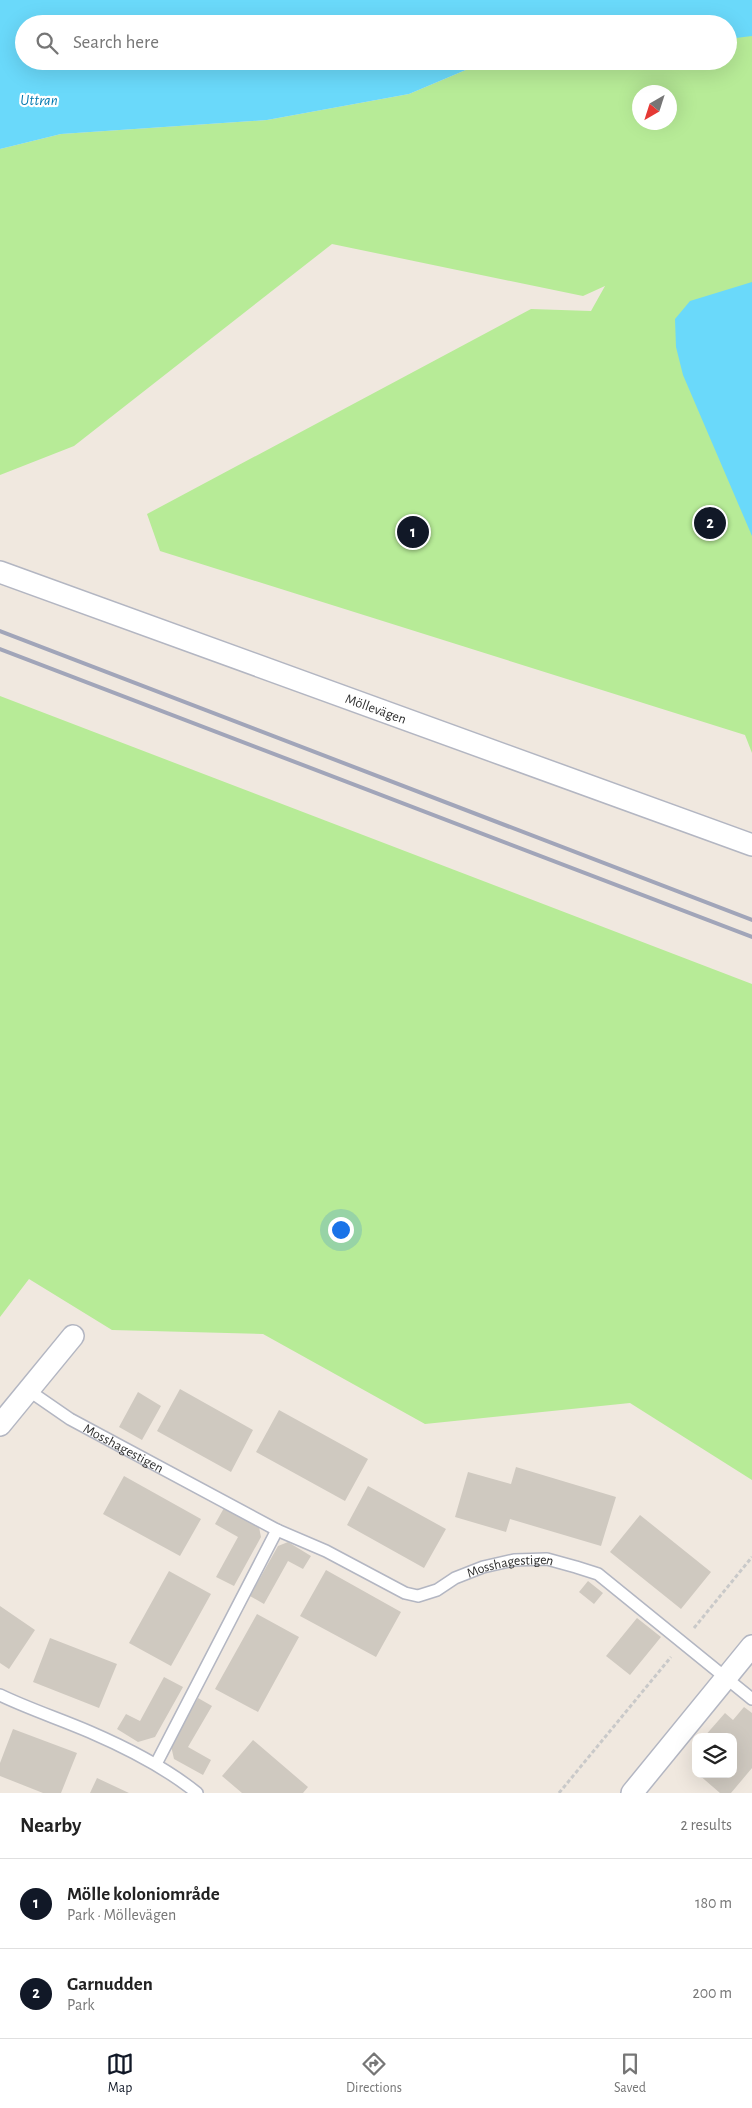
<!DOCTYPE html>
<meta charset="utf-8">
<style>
:root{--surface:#fff;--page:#f6f6f6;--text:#222;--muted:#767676;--line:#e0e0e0;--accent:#111827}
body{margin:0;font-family:"Alegreya Sans",sans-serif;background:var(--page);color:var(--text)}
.controls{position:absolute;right:15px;bottom:15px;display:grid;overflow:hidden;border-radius:10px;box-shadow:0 5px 20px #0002}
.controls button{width:45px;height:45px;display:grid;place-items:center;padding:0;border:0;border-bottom:1px solid var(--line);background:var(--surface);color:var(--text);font:25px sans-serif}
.compass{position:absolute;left:632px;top:85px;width:45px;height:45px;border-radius:50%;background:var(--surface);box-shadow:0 5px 20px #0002;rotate:219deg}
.you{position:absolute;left:340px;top:1229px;width:18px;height:18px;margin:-12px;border:4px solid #fff;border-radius:50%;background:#1a73e8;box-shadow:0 0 0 8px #1a73e833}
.badge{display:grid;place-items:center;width:32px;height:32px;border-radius:50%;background:var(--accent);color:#fff;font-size:16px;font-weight:700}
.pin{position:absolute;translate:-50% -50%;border:2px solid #fff;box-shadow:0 1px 5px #0006}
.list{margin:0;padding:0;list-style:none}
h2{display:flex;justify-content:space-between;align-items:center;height:65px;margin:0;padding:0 20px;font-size:21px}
h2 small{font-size:16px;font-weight:400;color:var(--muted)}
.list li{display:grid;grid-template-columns:32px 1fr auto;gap:15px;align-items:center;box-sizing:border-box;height:90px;padding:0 20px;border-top:1px solid var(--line)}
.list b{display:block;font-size:19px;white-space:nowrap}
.list p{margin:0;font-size:16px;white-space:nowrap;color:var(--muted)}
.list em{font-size:16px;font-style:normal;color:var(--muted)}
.icon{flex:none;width:28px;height:28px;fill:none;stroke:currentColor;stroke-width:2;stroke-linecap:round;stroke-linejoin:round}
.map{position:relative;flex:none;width:752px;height:1793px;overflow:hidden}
.search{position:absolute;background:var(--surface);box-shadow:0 5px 20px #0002;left:15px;right:15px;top:15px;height:55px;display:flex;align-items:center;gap:12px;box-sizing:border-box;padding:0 18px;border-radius:28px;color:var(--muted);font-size:19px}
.sheet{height:245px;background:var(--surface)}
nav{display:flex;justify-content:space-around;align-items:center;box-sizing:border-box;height:70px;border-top:1px solid var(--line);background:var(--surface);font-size:14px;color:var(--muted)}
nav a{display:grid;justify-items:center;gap:2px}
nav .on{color:var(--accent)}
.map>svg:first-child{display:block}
.green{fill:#b7eb97;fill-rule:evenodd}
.water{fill:#6ad9fa}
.building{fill:#cfc9c0}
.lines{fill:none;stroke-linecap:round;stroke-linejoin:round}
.service-casing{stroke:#b3b6c2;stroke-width:14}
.minor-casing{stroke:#b3b6c2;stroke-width:24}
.path{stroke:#c9c9c9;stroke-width:3;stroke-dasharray:4 2.5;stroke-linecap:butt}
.service{stroke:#fff;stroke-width:11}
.minor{stroke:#fff;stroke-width:21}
.rail{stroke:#a1a5b9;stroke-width:4}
.labels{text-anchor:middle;stroke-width:4.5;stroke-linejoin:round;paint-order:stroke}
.street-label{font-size:14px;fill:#2e2e2e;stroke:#fff}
.water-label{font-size:15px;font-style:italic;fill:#0078af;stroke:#fff}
</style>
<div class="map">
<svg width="752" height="1793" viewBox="0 0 752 1793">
<rect width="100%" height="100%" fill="#f0e8df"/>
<path class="green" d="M752 0V753L745 735 160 551 147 514 531 309 591 311 605 286 583 296 332 244 74 446 0 475V149L61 134 267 120 409 94 487 61H728V24ZM640 92H670V122H640Z
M0 696 752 984V1480L630 1403 425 1424 263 1334 112 1330 29 1279 0 1317Z"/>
<path class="water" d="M0 0H752V36L728 39V24H24V61H487L409 94 267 120 61 134 0 149Z
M752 282V536L683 375 676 347 675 319 690 301Z"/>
<path class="building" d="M180 1389 253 1430 231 1472 157 1431Z
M138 1392 161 1406 142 1440 119 1427Z
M279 1410 368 1459 345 1501 256 1452Z
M516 1467 616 1497 601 1546 510 1519 506 1532 455 1517 468 1472 511 1484Z
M124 1476 201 1519 180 1556 103 1514Z
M368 1486 446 1529 424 1568 347 1525Z
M224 1508 259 1527 261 1537 234 1586 216 1577 238 1537 215 1524Z
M640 1515 711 1572 681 1609 610 1552Z
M288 1542 311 1556 303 1569 288 1561 264 1604 250 1596 278 1546Z
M326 1570 401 1612 376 1657 300 1616Z
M169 1571 211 1594 171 1666 129 1643Z
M588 1581 603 1593 594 1604 579 1592Z
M0 1606 35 1630 9 1669 0 1663Z
M257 1614 299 1637 258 1712 215 1689Z
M637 1618 661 1637 630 1675 606 1656Z
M50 1638 117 1664 99 1708 33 1682Z
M164 1677 183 1687 155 1737 138 1742 117 1729 126 1714 140 1721Z
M198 1698 212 1706 188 1747 211 1760 203 1775 174 1759 171 1746Z
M744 1707 752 1713V1768L731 1793H720L698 1774H733V1737H704L725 1713 733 1720Z
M13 1729 77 1753 61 1793H43L0 1776V1763Z
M253 1740 308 1787 303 1793H242L222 1776Z
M97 1778 129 1793H90Z"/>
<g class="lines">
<defs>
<g id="service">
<path id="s1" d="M28 1390 70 1419 277 1530 326 1551 405 1593 418 1596 437 1590 455 1578 483 1567 514 1560 547 1559 576 1567 598 1574 752 1699"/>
<path d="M0 1695C29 1709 60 1719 90 1732 127 1748 165 1767 197 1793"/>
<path d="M156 1764 277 1530"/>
</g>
<g id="minor">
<path id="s2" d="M0 572 752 845"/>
<path d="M0 1425 73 1336"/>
<path d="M632 1793 752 1646"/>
</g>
</defs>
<use href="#service" class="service-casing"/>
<use href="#minor" class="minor-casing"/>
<path class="path" d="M694 1628 752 1557
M559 1793 671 1657"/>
<use href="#service" class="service"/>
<use href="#minor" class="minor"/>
<path class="rail" d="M0 631 752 920
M0 649 752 937"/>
</g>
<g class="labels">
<g class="street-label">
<text dy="5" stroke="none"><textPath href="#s2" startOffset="400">Möllevägen</textPath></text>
<text dy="5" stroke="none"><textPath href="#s1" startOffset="112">Mosshagestigen</textPath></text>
<text dy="5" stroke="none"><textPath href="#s1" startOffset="541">Mosshagestigen</textPath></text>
</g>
<g class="water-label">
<text x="39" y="105">Uttran</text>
</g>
</g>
</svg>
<div class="controls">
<button><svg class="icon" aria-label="layers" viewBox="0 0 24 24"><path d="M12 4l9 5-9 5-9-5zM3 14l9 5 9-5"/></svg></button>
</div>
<svg class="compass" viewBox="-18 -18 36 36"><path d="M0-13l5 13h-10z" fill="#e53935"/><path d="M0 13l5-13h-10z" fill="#767676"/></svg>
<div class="you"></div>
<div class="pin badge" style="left:413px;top:532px">1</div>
<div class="pin badge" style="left:710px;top:523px">2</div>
<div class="search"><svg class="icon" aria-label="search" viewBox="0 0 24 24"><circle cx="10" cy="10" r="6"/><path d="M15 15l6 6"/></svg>Search here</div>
</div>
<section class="sheet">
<h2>Nearby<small>2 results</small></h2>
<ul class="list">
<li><span class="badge">1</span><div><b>Mölle koloniområde</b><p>Park · Möllevägen</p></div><em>180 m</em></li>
<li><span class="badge">2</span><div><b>Garnudden</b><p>Park</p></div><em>200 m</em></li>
</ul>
</section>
<nav>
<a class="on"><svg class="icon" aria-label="map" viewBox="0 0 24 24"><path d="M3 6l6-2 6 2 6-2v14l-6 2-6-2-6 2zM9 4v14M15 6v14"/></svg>Map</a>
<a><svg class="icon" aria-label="directions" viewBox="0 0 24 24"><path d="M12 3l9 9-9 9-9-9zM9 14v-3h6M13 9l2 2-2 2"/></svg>Directions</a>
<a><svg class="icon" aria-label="saved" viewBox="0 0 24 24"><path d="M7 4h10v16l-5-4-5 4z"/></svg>Saved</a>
</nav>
